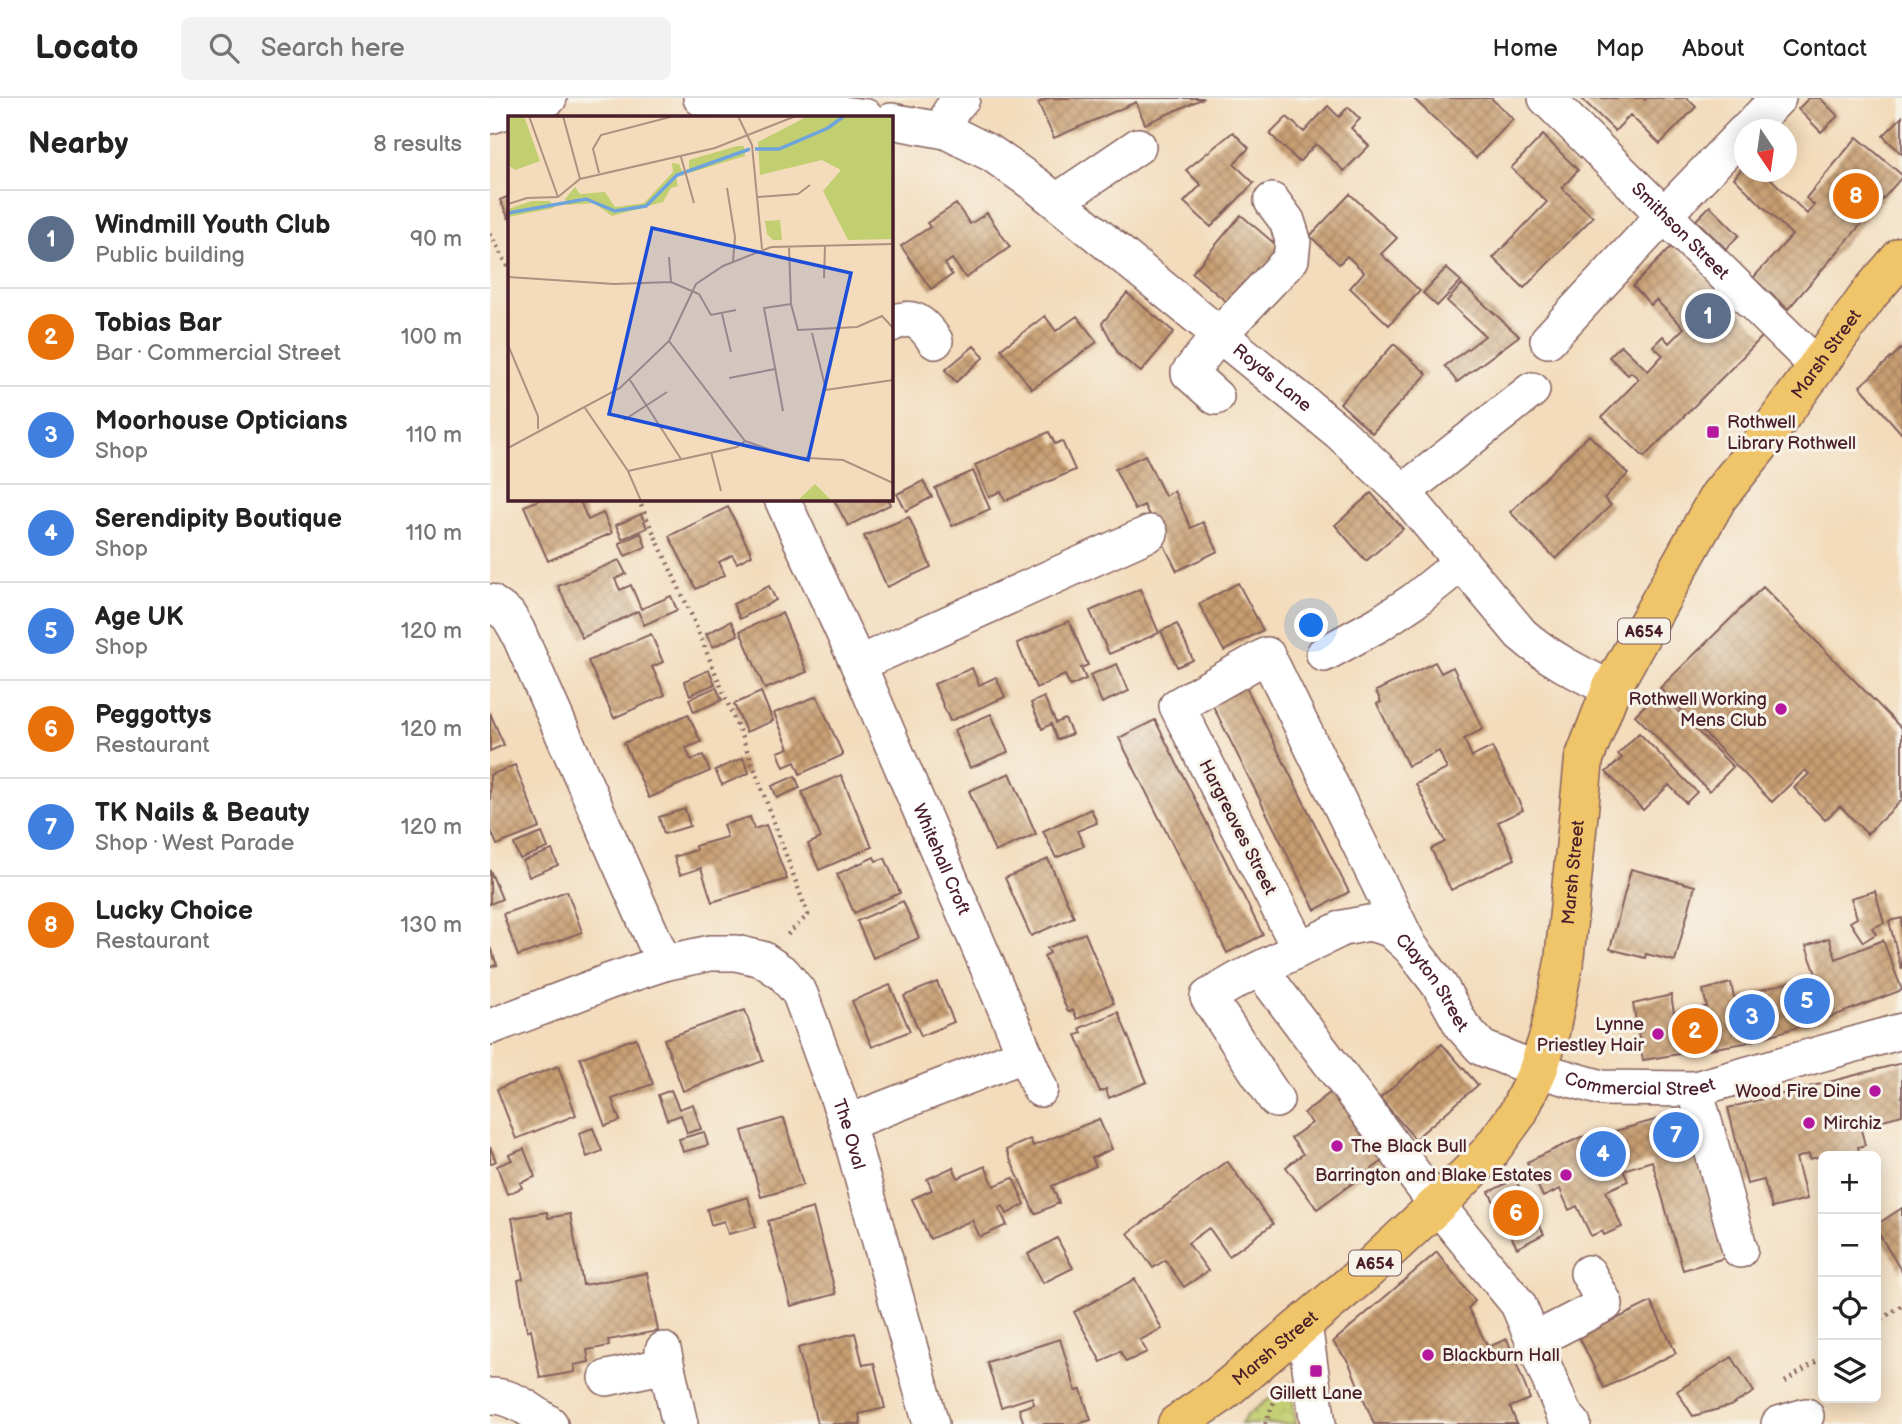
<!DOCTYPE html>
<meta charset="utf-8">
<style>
:root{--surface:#fff;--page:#f2f2f2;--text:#222;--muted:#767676;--line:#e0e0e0;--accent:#7c3aed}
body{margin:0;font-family:"Balsamiq Sans",sans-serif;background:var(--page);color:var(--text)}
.controls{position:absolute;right:21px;bottom:21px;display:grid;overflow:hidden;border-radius:10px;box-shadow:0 4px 18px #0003}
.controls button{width:63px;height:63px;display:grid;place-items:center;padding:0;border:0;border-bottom:2px solid var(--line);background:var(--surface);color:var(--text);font:35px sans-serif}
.compass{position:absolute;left:1244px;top:21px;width:63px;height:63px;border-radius:50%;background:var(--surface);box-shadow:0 4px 18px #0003;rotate:167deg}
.you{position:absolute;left:822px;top:528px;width:24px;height:24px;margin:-18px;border:5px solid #fff;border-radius:50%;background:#1a73e8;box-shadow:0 0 0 10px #1a73e833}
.badge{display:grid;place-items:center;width:46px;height:46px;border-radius:50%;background:var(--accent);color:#fff;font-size:23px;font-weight:700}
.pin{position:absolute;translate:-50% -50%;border:4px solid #fff;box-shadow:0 2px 7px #0006}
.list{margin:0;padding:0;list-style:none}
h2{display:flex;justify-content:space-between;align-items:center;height:91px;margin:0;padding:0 28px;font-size:30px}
h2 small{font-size:23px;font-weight:400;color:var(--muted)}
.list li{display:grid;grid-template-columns:46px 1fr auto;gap:21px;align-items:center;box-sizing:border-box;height:98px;padding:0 28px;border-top:2px solid var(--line)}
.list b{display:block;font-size:26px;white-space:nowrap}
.list p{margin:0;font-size:23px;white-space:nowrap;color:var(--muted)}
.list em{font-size:23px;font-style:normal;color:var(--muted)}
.icon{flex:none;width:38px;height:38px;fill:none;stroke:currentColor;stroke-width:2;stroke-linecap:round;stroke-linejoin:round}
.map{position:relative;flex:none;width:1412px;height:1326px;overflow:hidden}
header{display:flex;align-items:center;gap:42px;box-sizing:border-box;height:98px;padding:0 35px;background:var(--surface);border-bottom:2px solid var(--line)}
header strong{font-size:33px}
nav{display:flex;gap:38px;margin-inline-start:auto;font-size:24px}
.search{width:490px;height:63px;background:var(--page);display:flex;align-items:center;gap:18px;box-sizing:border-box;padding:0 24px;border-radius:10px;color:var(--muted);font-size:26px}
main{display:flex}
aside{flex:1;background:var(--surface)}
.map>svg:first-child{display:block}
.park{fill:url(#park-crowns);stroke:#86774e;stroke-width:2}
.building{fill:url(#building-cross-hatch)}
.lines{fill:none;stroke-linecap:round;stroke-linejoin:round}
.minor-casing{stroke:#85615d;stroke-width:38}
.major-casing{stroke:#85615d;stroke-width:41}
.path{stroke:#85615d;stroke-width:4.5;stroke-dasharray:2 5;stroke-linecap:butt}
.minor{stroke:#fff;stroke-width:35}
.major{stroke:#f0c469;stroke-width:38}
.poi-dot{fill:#b5179e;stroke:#f7f3e8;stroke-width:2.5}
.labels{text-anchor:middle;stroke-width:6;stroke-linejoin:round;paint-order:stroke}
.shield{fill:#f7f3e8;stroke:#7e5f64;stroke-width:2}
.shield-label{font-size:16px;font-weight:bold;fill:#4a1f2b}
.street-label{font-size:18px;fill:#4a1f2b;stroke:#f7f3e8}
.poi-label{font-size:18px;fill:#4a1f2b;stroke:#f7f3e8;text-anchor:start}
.inset-river{fill:none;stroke:#6ea3db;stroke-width:3.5}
.inset-road{fill:none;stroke:#af9081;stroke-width:2}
.view{fill:#1d4ed8;fill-opacity:0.15;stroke:#1d4ed8;stroke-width:3.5}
.inset-edge{fill:none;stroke:#4a1f2b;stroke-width:3.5}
</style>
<header>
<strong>Locato</strong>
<div class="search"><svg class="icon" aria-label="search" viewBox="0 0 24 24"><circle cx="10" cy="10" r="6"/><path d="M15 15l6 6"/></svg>Search here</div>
<nav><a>Home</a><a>Map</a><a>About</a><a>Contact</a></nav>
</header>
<main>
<aside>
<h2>Nearby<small>8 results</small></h2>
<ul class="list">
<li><span class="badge" style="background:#5c6f8a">1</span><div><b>Windmill Youth Club</b><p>Public building</p></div><em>90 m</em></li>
<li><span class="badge" style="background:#e8710a">2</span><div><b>Tobias Bar</b><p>Bar · Commercial Street</p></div><em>100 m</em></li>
<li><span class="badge" style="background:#3f7fe0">3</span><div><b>Moorhouse Opticians</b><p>Shop</p></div><em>110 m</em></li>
<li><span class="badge" style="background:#3f7fe0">4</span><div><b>Serendipity Boutique</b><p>Shop</p></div><em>110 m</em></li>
<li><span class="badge" style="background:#3f7fe0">5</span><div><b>Age UK</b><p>Shop</p></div><em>120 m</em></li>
<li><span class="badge" style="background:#e8710a">6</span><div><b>Peggottys</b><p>Restaurant</p></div><em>120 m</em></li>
<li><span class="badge" style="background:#3f7fe0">7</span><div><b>TK Nails &amp; Beauty</b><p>Shop · West Parade</p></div><em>120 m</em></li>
<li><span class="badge" style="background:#e8710a">8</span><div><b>Lucky Choice</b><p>Restaurant</p></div><em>130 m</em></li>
</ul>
</aside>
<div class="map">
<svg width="1412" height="1326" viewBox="0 0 1412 1326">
<defs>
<pattern id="park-crowns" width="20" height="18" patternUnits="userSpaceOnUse" patternTransform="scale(1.75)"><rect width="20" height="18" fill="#c2cf71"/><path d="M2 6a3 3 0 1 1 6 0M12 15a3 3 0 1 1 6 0" fill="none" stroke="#a8b162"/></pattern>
<pattern id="building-cross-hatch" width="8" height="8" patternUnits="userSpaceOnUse" patternTransform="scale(1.75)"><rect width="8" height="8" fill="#c79e71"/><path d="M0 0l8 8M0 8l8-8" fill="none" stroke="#a4805d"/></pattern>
</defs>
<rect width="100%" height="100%" fill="#f7f3e8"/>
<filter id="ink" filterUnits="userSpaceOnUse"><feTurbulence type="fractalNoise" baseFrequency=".0143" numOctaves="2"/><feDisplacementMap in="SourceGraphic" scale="14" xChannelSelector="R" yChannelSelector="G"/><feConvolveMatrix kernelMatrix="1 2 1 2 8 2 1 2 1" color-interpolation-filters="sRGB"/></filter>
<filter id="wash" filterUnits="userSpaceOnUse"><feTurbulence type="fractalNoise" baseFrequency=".00686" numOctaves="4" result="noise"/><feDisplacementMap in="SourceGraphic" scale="28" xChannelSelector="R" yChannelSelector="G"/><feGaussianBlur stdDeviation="1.57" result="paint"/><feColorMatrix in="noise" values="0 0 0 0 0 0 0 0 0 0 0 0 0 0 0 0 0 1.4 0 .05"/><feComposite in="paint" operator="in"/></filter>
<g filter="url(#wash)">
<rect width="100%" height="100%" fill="#f3dbbb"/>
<path class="park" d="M801 1285 806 1326H751L757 1317Z"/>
<g id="blocks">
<path class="building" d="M559 0H714L655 26 646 4 564 40 548 5Z
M923 0H1001L1023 21 986 60Z
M1091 0H1153L1155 2 1157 0H1197L1206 9 1170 46 1140 17 1125 33Z
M1319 0H1330L1348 18 1331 34 1308 11Z
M838 8 849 19 858 9 870 21 861 30 879 48 854 73 826 46 809 64 780 36 797 19 814 34Z
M1412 19V56L1393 38Z
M743 34 759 50 744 66 764 85 721 129 694 104 711 87 696 72Z
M1053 37 1088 72 1072 90 1103 119 1034 190 1003 160 1057 104 1021 70Z
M1367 39 1412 77V79L1298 211 1263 180 1302 137 1244 80 1254 68V74H1274L1317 116 1324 107 1316 100Z
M860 96 907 140 891 156 930 193 899 227 860 190 874 174 857 158 849 166 820 138Z
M19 98V121L10 102Z
M466 106 480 126 497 115 520 149 476 180 462 161 455 166 462 177 441 191 411 148 440 129 437 125Z
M1220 108 1249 137 1236 151 1206 122Z
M751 117 792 152 744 210 702 175Z
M1182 148 1274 237 1154 359 1112 319 1149 281 1141 274 1138 277 1119 259 1131 247 1158 273 1173 257 1163 248 1173 238 1179 245 1194 230 1166 202 1161 207 1143 188Z
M956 170 971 183 947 208 933 195Z
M972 186 1029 238 967 284 955 268 995 238 957 203Z
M637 195 684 234 651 274 629 257 612 225Z
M555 218 566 233 587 218 607 244 542 291 511 251Z
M904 246 937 276 882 335 850 305Z
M484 248 494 259 466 284 455 272Z
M1412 250V336L1370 288Z
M559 334 565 346 572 343 585 372 515 403 511 393 499 399 485 367Z
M1099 337 1138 376 1114 400 1121 407 1066 461 1020 414Z
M655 357 675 398 684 393 701 430 713 424 728 453 687 473 654 407 645 412 625 371Z
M483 373 500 411 462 428 445 390Z
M433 383 442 399 416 413 407 396Z
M881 395 913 431 876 463 845 427Z
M51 401H89L98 422 113 415 122 435 58 463 34 408Z
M398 401 401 406 358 428 344 402Z
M238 409 262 457 247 465 242 457 229 464 235 477 206 491 179 438Z
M151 416 157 430 132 441 126 427Z
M419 419 441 469 397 489 374 438Z
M151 435 156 449 135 458 129 445Z
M129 462 136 476 125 481 130 492 141 487 151 511 181 498 187 512 154 527 148 513 92 540 68 488Z
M748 485 773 532 734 553 709 506Z
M279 488 286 502 250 521 243 506Z
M1273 489 1412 631V702L1377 736 1350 708 1335 722 1304 690 1319 676 1315 672 1282 704 1170 590Z
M650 491 669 535 619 556 600 513Z
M292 515 317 574 275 591 250 533Z
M241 523 248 537 223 549 216 536Z
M579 523 598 567 591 570 596 581 580 588 575 577 546 590 527 545Z
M687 526 703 562 687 569 671 533Z
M161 536 173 564 162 569 175 597 124 620 98 563Z
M945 564 951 575 963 569 993 631 974 641 982 659 1002 649 1033 712 1008 724 1025 761 961 792 941 751 955 744 926 686 957 671 949 653 918 668 887 606 891 604 886 593Z
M627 566 639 593 612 605 600 577Z
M482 570 489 587 506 579 515 599 460 623 444 586Z
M219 572 225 586 200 597 194 583Z
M751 579 859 794 825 812 717 596Z
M226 589 232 602 204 614 199 601Z
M271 594 283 623 256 634 244 606Z
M1169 594 1243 669 1219 693 1145 617Z
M327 598 353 657 310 676 305 664 294 669 288 654 299 650 284 615Z
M554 599 566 625 575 621 582 636 567 642 561 626 552 631 541 605Z
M0 615 14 647 0 653Z
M198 616 211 644 196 650 201 662 213 657 220 673 159 700 134 645Z
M501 616 518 654 480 670 464 632Z
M665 622 773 837 737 855 629 640Z
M1149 635 1207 694 1196 705 1179 687 1153 712 1116 674 1132 660 1128 656Z
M253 660 259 675 232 687 225 672Z
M25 667 50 730 7 747 0 730V677Z
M520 675 546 736 505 754 479 693Z
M351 677 382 749 329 772 318 746 331 740 312 694Z
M305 678 310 690 287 700 282 688Z
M195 711 200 728 174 736 169 719Z
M601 711 607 725 587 733 594 748 566 760 553 733Z
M260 719 264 731 276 727 297 781 222 804 211 770 190 777 184 759 206 752 205 748 237 739 233 727Z
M52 735 58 750 30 761 24 746Z
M62 752 68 767 39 779 33 763Z
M384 759 386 763 395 760 410 795 364 815 347 776Z
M558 761 584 819 541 838 515 780Z
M1141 771 1205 788 1185 863 1156 856 1155 860 1120 851Z
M0 772 12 801 0 806Z
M77 793 92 834 28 858 13 816Z
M1385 793 1394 825 1382 830 1386 836 1373 844 1360 824 1367 820 1361 800Z
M413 803 429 840 383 860 367 823Z
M1412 820V870H1411L1399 823Z
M595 835 624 905 587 921 583 912 578 914 554 858 560 855 557 850Z
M1339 840 1346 861 1393 842 1412 892 1341 919 1255 945 1153 962 1143 906 1181 897 1184 915 1217 909 1213 892 1241 885 1244 900 1326 876 1316 848Z
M0 849 7 867 0 869Z
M447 884 464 924 431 938 414 898Z
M400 887 420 933 382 949 362 903Z
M255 912 273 963 193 993 174 941Z
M628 914 657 984 619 1000 616 991 610 994 586 937 592 935 590 930Z
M146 940 163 986 122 1001 130 1023 115 1028 90 960Z
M952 946 988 987 925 1041 890 1000Z
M1412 965V1017L1370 1028 1375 1047 1368 1049 1370 1058H1349L1347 1054 1320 1061 1319 1056 1306 1060 1317 1101 1282 1110 1274 1082 1257 1086 1238 1010Z
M68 968 86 1017 26 1041 7 991Z
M845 991 897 1060 827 1111 796 1069 813 1056 801 1040 822 1025 814 1015Z
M181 992 189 1011 203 1006 211 1031 197 1035 191 1017 177 1022 168 997Z
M1183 1017 1200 1024 1238 1159 1193 1172 1162 1063 1133 1072 1138 1083 1116 1093 1132 1129 1114 1137 1112 1133 1101 1138 1087 1108 1079 1112 1070 1091 1053 1099 1037 1064 1091 1039 1118 1035Z
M294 1020 313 1087 271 1099 252 1033Z
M609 1021 622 1051 602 1060 606 1068 562 1088 569 1105 545 1116 516 1052 540 1041 543 1048Z
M103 1030 112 1053 97 1059 89 1035Z
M214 1034 218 1047 193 1054 189 1041Z
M0 1049 6 1063 0 1066Z
M34 1051 45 1079 30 1085 32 1090 17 1096 7 1068 22 1062 19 1057Z
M737 1063 783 1126 739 1158 719 1130 698 1145 718 1173 694 1189 675 1162 663 1170 638 1135Z
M495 1068 504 1088 523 1080 535 1106 517 1116 513 1108 509 1110 517 1127 490 1139 482 1122 440 1141 422 1101 442 1092 437 1081 463 1069 468 1080Z
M1025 1081 1054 1136 1027 1150 999 1094Z
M258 1099 266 1129 238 1136 234 1123 221 1127 217 1111Z
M323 1110 346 1196 301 1208 278 1123Z
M1412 1110V1174L1386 1131V1127Z
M57 1114 58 1120 80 1116 93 1187 157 1175 168 1233 118 1242 119 1248 97 1252 99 1264 84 1267 85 1274 50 1280 41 1231 37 1233 28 1182 33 1181 22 1120Z
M567 1140 583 1170 553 1185 538 1156Z
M947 1154 985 1203 978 1210 998 1249 1017 1241 1040 1301 1020 1309 1027 1326H884L859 1265 843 1244Z
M645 1181 672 1231 650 1242 657 1254 636 1264 630 1253 611 1264 584 1214Z
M1161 1204 1186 1255 1114 1290 1089 1239Z
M365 1235 373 1267 384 1265 395 1310 369 1316 371 1326H327L308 1250Z
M570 1241 586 1293 591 1292 601 1322 587 1326H534L529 1311 544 1306 542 1299 511 1309 497 1264Z
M1242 1259 1264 1294 1240 1308 1203 1318 1187 1293Z"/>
</g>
</g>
<g filter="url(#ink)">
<use href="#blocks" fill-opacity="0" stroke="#85615d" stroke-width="2"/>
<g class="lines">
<defs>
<g id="minor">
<path d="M211 0 376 19"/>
<path id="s1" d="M1056 0 1326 267"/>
<path d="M0 18 59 0"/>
<path id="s2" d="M401 23 456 33 502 56 546 87 849 334 913 394 1031 536C1058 560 1089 575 1121 591"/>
<path d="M1257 32 1288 0"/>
<path d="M456 33 460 14 472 0"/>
<path d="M567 103 648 48"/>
<path d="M401 226C423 215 433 225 445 243"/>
<path d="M1058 242 1175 116 1254 34"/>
<path d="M726 299 699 275 730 236 801 161 803 142 797 123 782 103"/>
<path d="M913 394 1042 292"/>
<path id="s3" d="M292 401 368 566 535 956 357 1025"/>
<path d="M0 504 18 517 27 532 174 865"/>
<path d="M834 556 889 526 925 502 971 465"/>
<path d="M368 566 660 435"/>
<path d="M809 850 687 608 777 557 920 849"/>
<path d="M770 871 947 1107 1028 1206 1074 1316 1083 1326"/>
<path id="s4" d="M0 929 120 883 174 865 220 855H246L272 861 294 876 310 896 357 1025 441 1326"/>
<path d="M535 956 550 991"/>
<path d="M1205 991 1250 1152"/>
<path id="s5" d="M786 1002 718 899 751 880 853 830 879 825 900 831 921 850 950 888 972 928 992 950 1048 972 1112 990 1205 991 1412 933"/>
<path d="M814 1226 828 1326"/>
<path d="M1043 1243 1115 1206 1098 1175"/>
<path d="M173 1252 190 1326"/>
<path d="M117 1280 176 1267"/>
<path d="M0 1298C22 1297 42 1313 60 1326"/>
<path d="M1289 1326 1316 1318"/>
</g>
<g id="major">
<path id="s6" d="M687 1326 728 1298 873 1176 947 1107 999 1055 1028 1015 1048 972 1060 934 1074 864 1094 661 1121 591 1228 399 1270 347 1381 194 1412 158"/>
</g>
</defs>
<use href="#minor" class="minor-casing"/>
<use href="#major" class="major-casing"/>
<path class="path" d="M0 136 19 170
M148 401 201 516 262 664 318 817 297 837
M1386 1225 1411 1208
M1295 1284 1333 1259
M775 1326 786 1299"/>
<use href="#minor" class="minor"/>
<use href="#major" class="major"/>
</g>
</g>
<g class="poi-dot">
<rect x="1216" y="327" width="14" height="14" rx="3.5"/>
<circle cx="1291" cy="611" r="7"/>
<circle cx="1168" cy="936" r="7"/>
<circle cx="1385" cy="993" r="7"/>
<circle cx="1319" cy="1025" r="7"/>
<circle cx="847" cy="1048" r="7"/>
<circle cx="1076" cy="1077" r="7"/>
<circle cx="938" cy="1257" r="7"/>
<rect x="819" y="1266" width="14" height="14" rx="3.5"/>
</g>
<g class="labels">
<g class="shield">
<rect x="1128" y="520.5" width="52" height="25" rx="5"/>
<rect x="859" y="1152.5" width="52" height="25" rx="5"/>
</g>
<g class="shield-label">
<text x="1154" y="539">A654</text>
<text x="885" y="1171">A654</text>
</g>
<g class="street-label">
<text dy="6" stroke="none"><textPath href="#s1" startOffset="189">Smithson Street</textPath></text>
<text dy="6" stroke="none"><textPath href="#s6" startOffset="1300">Marsh Street</textPath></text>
<text dy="6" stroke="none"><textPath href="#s2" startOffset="466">Royds Lane</textPath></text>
<text transform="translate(748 729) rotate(63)" y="6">Hargreaves Street</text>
<text dy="6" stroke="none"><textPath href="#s3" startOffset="394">Whitehall Croft</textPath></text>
<text dy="6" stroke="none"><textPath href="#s6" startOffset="712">Marsh Street</textPath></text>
<text dy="6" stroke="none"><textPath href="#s5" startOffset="392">Clayton Street</textPath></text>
<text dy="6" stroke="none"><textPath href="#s5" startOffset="639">Commercial Street</textPath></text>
<text dy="6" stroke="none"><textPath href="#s4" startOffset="486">The Oval</textPath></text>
<text dy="6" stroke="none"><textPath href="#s6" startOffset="124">Marsh Street</textPath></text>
</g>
<g class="poi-label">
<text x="1237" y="330">Rothwell<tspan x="1237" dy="21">Library Rothwell</tspan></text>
<text x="1277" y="607" text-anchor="end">Rothwell Working<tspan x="1277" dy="21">Mens Club</tspan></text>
<text x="1154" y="932" text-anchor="end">Lynne<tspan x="1154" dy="21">Priestley Hair</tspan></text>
<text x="1371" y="999" text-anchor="end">Wood Fire Dine</text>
<text x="1333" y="1031">Mirchiz</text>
<text x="861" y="1054">The Black Bull</text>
<text x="1062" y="1083" text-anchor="end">Barrington and Blake Estates</text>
<text x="952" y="1263">Blackburn Hall</text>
<text x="826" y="1301" text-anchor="middle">Gillett Lane</text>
</g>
</g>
<g transform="translate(18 18)">
<rect width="385" height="385" fill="#f3dbbb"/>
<path d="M229 30H236L237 40 181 57V44ZM164 47 171 48 176 59 168 61 170 70 163 72 155 86 104 100 86 87 59 89 57 83 67 71 72 78 97 76 107 91 136 87 165 56ZM24 85H42L46 92 0 101V93Z" fill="#c2cf71"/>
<path d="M0 0H16L32 45 7 54 0 49Z" fill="#c2cf71"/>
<path d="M300 0H385V123L340 124 315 75 333 54 314 44 252 59 250 26ZM272 104 274 124H265L259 118 257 105Z" fill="#c2cf71"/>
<path d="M307 368 324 385H289Z" fill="#c2cf71"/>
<path class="inset-river" d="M247 33H271L320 12 336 0M0 97 78 83 107 95 138 90 169 59 242 33"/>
<path class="inset-road" d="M21 0 50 81M55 0 72 63M230 0 244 29 254 133M173 41 186 87M91 57 85 33 93 19 166 0M219 72 227 121 225 145M50 81 72 63 207 32 288 0M250 81 290 78 302 69M0 88 19 82 50 81M281 130 283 188 290 214 349 211 374 200 385 212M161 141 163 166M0 161 106 168 163 166 191 178 203 199 228 194M316 162 317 130M214 198 223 236M304 217 318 274 385 264M161 225 237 325 283 341 335 344 385 367M0 229 30 300V313M221 262 267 253M122 264 173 343M77 292 120 355 133 385M275 295 256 192 283 188M116 304 159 276M0 332 112 272 161 225 188 168 215 150 263 131 385 128M203 336 213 375M120 355 229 331 237 325"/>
<path class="view" d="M144 112 343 157 300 344 101 298Z"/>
<rect width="385" height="385" class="inset-edge"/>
</g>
</svg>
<div class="controls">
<button>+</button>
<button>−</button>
<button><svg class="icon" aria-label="locate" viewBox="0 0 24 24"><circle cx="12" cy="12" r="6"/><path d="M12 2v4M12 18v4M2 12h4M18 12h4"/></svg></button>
<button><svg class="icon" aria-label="layers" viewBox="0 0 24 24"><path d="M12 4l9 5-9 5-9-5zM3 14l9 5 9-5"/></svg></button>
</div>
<svg class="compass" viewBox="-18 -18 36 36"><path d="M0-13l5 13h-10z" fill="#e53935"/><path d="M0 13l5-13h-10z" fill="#767676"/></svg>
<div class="you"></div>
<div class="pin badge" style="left:1218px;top:218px;background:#5c6f8a">1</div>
<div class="pin badge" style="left:1205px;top:933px;background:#e8710a">2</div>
<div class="pin badge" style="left:1262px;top:919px;background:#3f7fe0">3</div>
<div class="pin badge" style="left:1113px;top:1056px;background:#3f7fe0">4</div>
<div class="pin badge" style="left:1317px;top:903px;background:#3f7fe0">5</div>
<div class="pin badge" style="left:1026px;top:1115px;background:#e8710a">6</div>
<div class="pin badge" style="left:1186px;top:1037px;background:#3f7fe0">7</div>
<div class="pin badge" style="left:1366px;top:98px;background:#e8710a">8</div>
</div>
</main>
